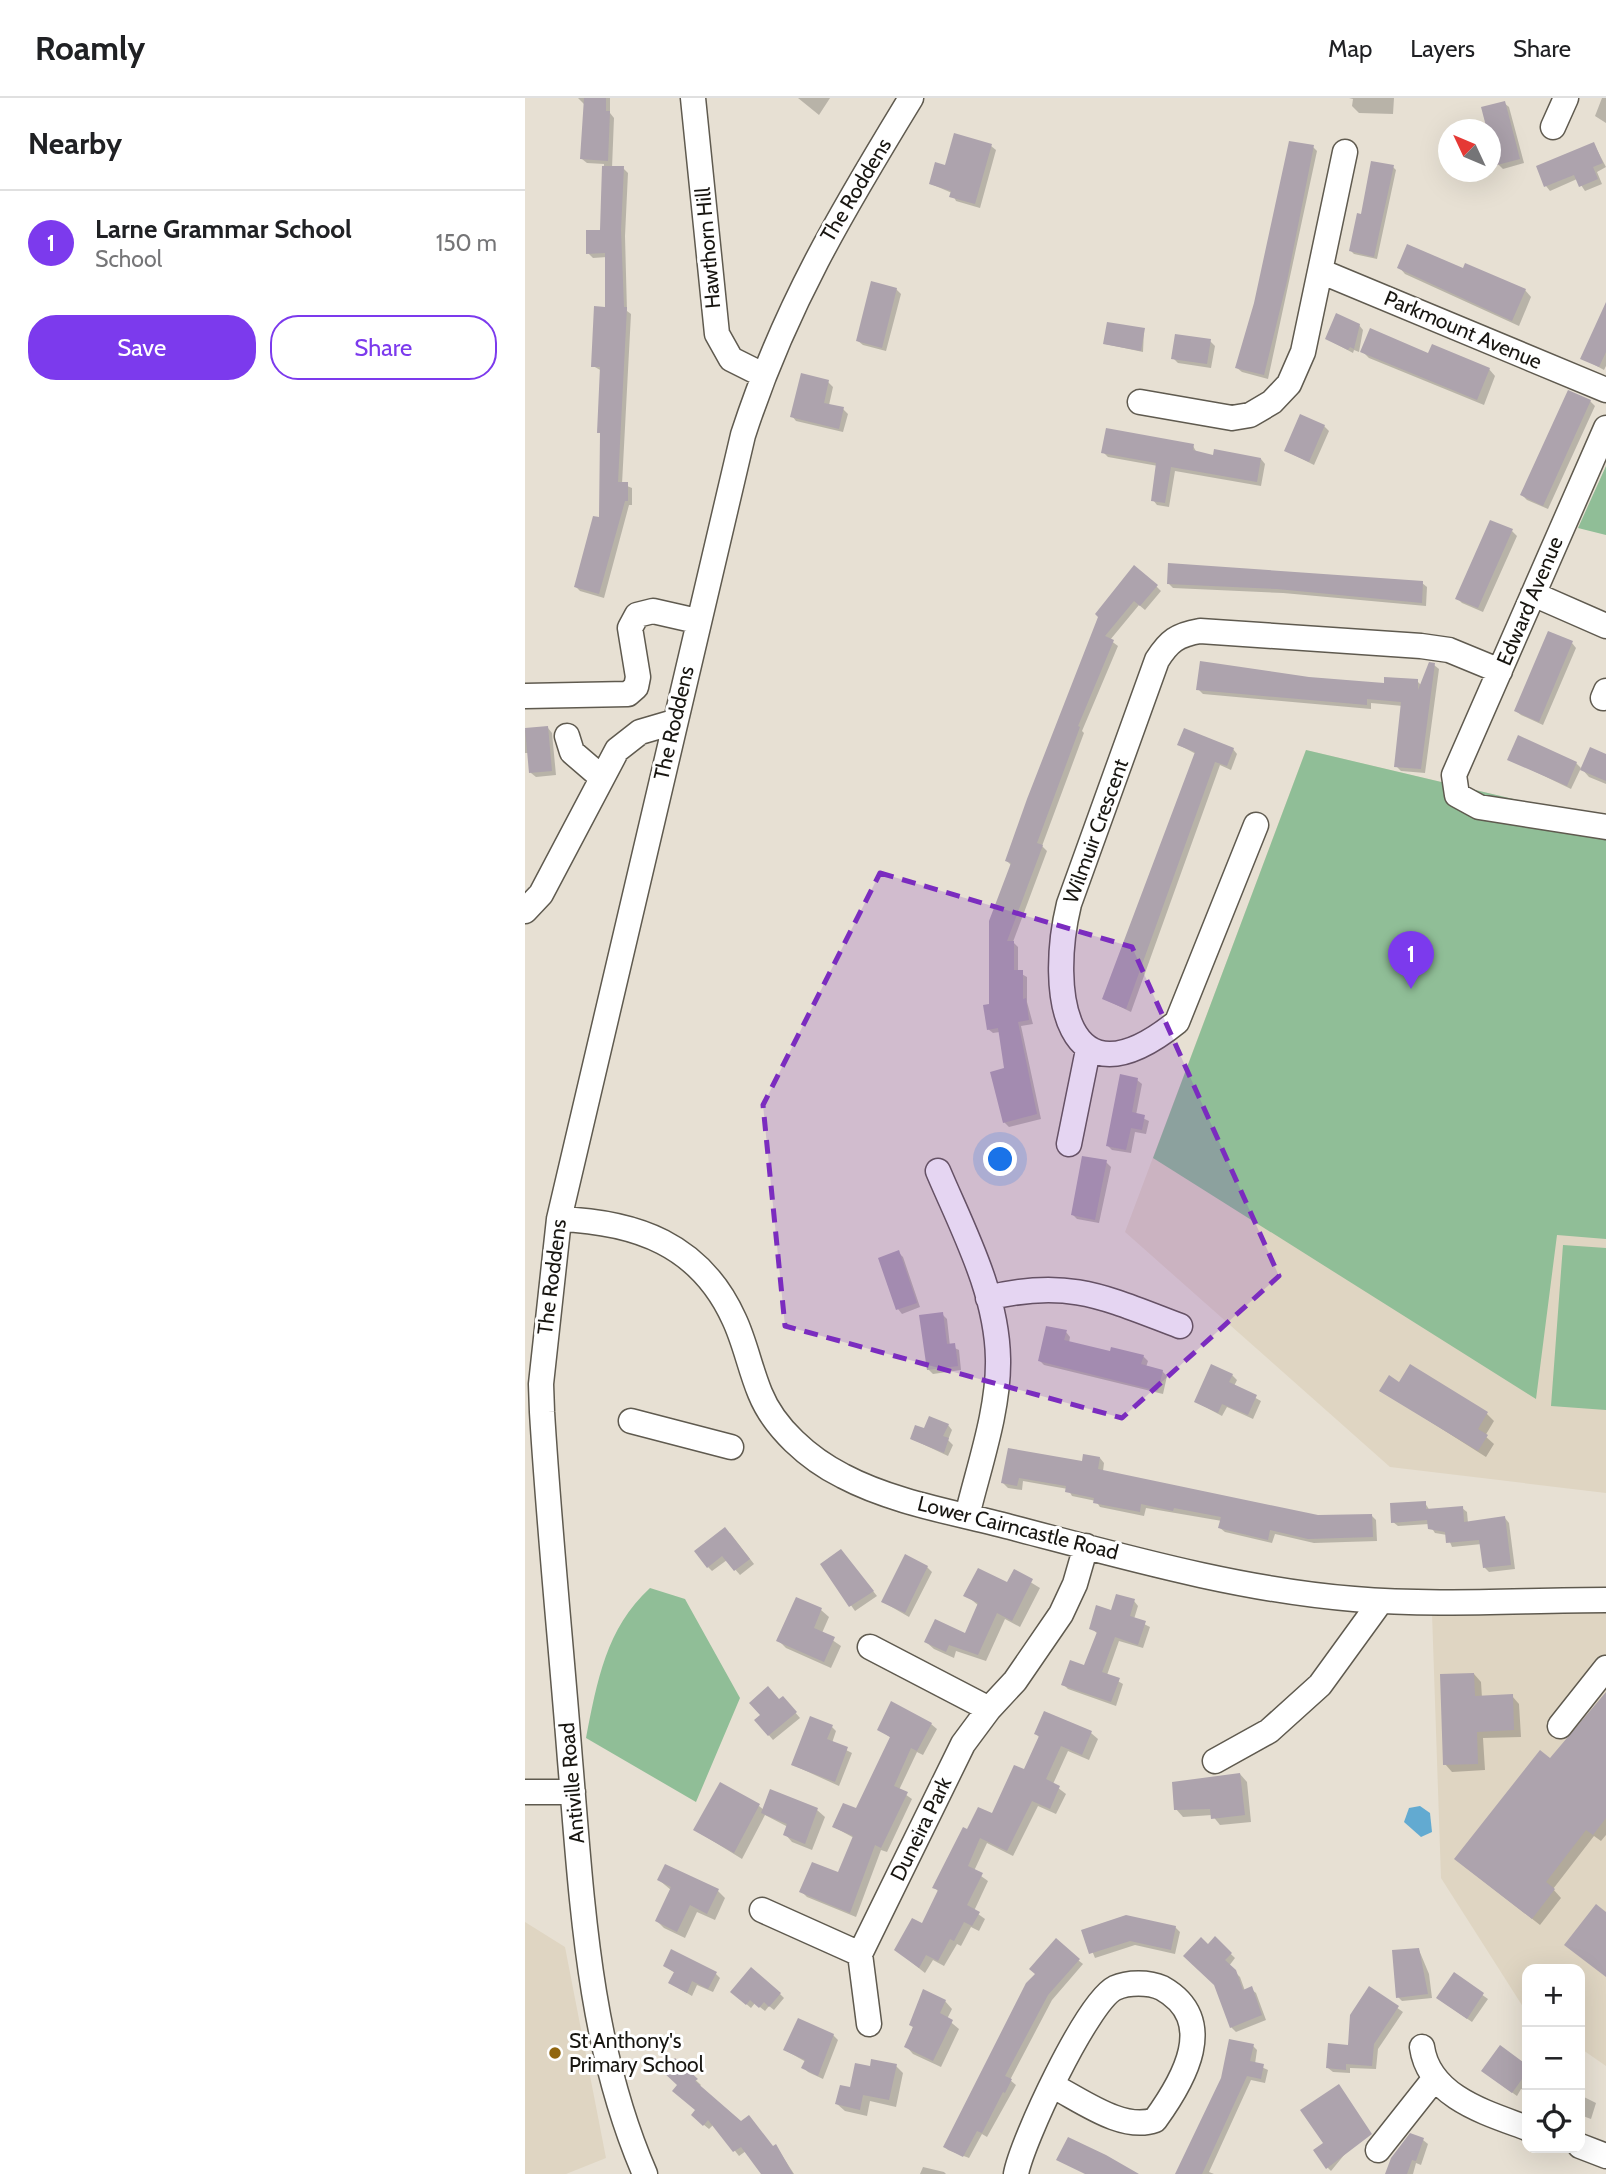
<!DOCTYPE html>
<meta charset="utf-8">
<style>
:root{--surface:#fff;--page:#f6f6f6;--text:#202124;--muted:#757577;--line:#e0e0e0;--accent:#7c3aed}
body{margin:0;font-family:Cabin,sans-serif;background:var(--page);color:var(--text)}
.controls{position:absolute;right:21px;bottom:21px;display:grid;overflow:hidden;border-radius:14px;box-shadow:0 7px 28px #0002}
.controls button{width:63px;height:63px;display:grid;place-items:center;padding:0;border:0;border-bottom:2px solid var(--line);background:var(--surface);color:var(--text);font:35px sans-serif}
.compass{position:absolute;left:913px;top:21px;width:63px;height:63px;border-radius:50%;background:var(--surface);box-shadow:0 7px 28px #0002;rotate:314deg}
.you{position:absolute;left:476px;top:1062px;width:24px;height:24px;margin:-18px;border:5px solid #fff;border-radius:50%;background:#1a73e8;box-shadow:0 0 0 10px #1a73e833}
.badge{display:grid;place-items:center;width:46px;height:46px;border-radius:50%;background:var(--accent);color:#fff;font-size:23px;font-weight:700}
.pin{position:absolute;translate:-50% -58px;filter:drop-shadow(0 2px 4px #0008)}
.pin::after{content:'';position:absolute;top:37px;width:24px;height:21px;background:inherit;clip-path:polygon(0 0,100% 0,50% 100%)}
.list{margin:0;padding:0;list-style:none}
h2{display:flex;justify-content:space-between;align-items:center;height:91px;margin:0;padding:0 28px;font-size:30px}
h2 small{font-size:23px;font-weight:400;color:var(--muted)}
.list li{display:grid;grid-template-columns:46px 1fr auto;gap:21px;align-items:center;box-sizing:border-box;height:105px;padding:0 28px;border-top:2px solid var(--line)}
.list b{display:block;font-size:26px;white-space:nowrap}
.list p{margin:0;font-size:23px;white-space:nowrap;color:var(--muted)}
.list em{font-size:23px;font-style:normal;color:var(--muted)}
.actions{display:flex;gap:14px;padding:21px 28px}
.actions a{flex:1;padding:16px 0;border:2px solid var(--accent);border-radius:28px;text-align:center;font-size:24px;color:var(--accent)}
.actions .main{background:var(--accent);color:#fff}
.icon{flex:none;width:38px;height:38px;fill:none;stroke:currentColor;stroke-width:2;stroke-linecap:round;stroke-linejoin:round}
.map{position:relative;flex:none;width:1081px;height:2076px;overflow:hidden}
header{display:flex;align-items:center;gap:42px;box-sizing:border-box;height:98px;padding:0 35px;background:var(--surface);border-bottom:2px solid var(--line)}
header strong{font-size:33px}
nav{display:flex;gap:38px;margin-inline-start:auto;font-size:24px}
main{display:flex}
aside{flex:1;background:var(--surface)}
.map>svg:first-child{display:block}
.built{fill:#dfd5c2}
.green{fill:#90be97}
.water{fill:#62aad1}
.shadow{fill:#0003}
.building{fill:#ada3ad}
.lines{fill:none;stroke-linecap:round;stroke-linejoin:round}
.minor-casing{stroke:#5f5a4f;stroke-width:27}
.minor{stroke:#fff;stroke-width:24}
.marked{fill:#7b2cbf;fill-opacity:0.2;stroke:#7b2cbf;stroke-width:5;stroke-dasharray:14 9;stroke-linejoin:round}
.poi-dot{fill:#91660f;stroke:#fff;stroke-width:2.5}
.labels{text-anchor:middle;stroke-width:6;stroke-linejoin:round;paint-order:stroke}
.street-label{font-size:21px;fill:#181611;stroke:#fff}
.poi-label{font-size:21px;fill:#181611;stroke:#fff;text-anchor:start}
</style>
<header>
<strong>Roamly</strong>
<nav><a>Map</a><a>Layers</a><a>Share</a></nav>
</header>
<main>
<aside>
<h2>Nearby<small></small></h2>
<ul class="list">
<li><span class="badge">1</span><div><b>Larne Grammar School</b><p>School</p></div><em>150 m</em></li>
</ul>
<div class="actions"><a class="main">Save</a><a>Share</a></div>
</aside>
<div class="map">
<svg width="1081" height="2076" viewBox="0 0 1081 2076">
<rect width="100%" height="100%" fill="#e7e0d3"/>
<path class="built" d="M781 652 1081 723V1395L865 1369 600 1134Z
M1081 1513V1968L1055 1950V1871H1002V1915L916 1780 907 1515Z
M0 1824 40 1849 81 2060 41 2076H0Z"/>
<path class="green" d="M1081 368V437L1053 430Z
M781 652 1081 723V1141L1032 1137 1011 1301 628 1060Z
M1038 1147 1081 1150V1312L1026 1308Z
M125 1490 160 1501 215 1600 171 1704 61 1640C72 1584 81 1530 125 1490Z"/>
<path class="water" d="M895 1708 905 1715 907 1734 896 1739 879 1724 884 1710Z"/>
<path class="shadow" d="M53 0H85V15L89 20 87 70H98L103 75 100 138 102 213 106 216 97 386 107 390V407H104L79 500 55 493 51 489 76 422 77 273 68 268 82 211V159L68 160 63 155 76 134 79 66 62 65 57 61 60 7Z
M273 0H305L294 17Z
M824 0H869L868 16 834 15 827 8 828 1Z
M1077 0H1081V25L1070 18Z
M979 5 984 9 999 65 978 71 973 66 965 32Z
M1069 46 1081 69 1072 74 1077 86 1060 93 1052 81 1025 93 1021 88 1013 69Z
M466 48 471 52 455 110 431 103 427 95 406 86 422 69Z
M788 49 792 53 743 281 717 274 712 270Z
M868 69 871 72 852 161 829 156 826 153 838 118Z
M874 169 939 172 1000 192 1006 199 994 228 880 176Z
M371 191 376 196 361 253 338 247 333 243Z
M1081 208V268L1079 272 1057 260Z
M834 227 838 232 834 254 829 252 828 255 802 241Z
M619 232 618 254 580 246Z
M685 243 690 248 686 270 653 265 648 260Z
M837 253 964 271 970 278 959 307 844 260Z
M303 284 308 289 304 307 318 311 323 316 318 334 271 323 267 318Z
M1065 303 1070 308 1023 411 1002 402 997 397Z
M799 328 804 333 789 367 761 353Z
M668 348 672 355 689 359 736 361 740 366 736 388 650 373 644 409 632 407 628 402 633 368 583 359 578 354Z
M987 433 992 438 958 514 937 505 932 500Z
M897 485 902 489 901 508 758 495 648 490 644 486Z
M631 488 636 493 620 512 614 507 585 542 593 548 557 633 559 635 517 748 522 753 488 844 493 849V874L502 879V904L508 926 496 928 516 1021 484 1029 479 1024 481 972 475 934 468 935 463 931 487 768 482 763 575 519Z
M1047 545 1051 550 1018 627 996 617 991 613Z
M909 567 914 571 900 675 876 673 871 668 878 608 846 605V611L678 596 673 591 784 581 861 586 892 583 896 587Z
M23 630 27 635 31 677 11 679 6 675 4 655H0V632Z
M654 647 708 651 712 656 706 672 695 667 606 914 579 901 671 656Z
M1081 658V686L1064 679 1056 670 1046 691 984 661 1051 665 1057 671Z
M612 982 617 986 611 1017 624 1023 621 1036 610 1034 606 1055 587 1052 582 1047Z
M581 1064 586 1069 574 1125 552 1121 548 1117Z
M373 1154 378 1159 395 1209 377 1216 373 1211Z
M417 1216 422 1221 425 1248 434 1252 436 1272 408 1276 403 1271Z
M541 1234 545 1239 544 1245 586 1255 618 1258 623 1263 621 1269 637 1273 642 1278 638 1296 519 1267 515 1263Z
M707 1277 712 1282 709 1288 736 1303 728 1321 702 1309 697 1318 671 1304Z
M875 1286 962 1316 969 1323 960 1338 969 1346 961 1359 857 1293Z
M423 1327 427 1332 423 1342 428 1347 423 1358 387 1341 400 1332Z
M484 1352 558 1365 575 1360 579 1365 578 1373 793 1419 846 1417 851 1422 852 1443 789 1445 750 1436 747 1445 700 1434 695 1430 697 1423 621 1410 619 1418 575 1409 571 1403 547 1398 543 1391 498 1383 497 1392 483 1390 478 1385Z
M900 1405 905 1413 937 1410 942 1414 943 1425 980 1420 984 1425 990 1471 964 1474 960 1470 957 1446 927 1449 922 1437 910 1435 904 1426 873 1428 868 1424Z
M205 1435 229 1466 215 1477 202 1462 187 1473 183 1469Z
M320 1458 352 1498 330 1513 297 1466Z
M402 1469 407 1474 384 1519 358 1504Z
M489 1474 515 1490 495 1529 480 1521 461 1563 431 1553 429 1560 409 1551 401 1544 440 1537 454 1508 441 1497 483 1486Z
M272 1501 296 1512 304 1519 297 1535 316 1548 306 1570 261 1550 253 1542Z
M609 1503 613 1508 609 1521 625 1529 618 1550 594 1543 582 1577 598 1586 591 1608 543 1591 538 1586 561 1570 573 1536 566 1530 587 1514Z
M949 1576 956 1584 957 1600 987 1598 994 1606 996 1639 958 1640 960 1672 927 1674 920 1666Z
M254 1603 262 1605 275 1620 248 1642 231 1622Z
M1081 1603V1737L1076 1743 1069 1738 1028 1791 1036 1800 1015 1827 939 1768 1026 1662Z
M520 1615 566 1635 573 1641 564 1662 543 1653 528 1686 541 1696 531 1716 513 1708 488 1758 462 1745 449 1773 463 1783 449 1813 460 1821 454 1833 446 1829 436 1848 432 1846 419 1868 408 1862 400 1875 371 1852 397 1827 414 1794 409 1789 443 1733 468 1718 500 1674 515 1640 511 1636Z
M406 1626 412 1631 398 1657 392 1654 374 1692 387 1701 362 1754 356 1752 331 1819 282 1799 276 1793 314 1777 329 1740 309 1729 332 1713 366 1640 354 1631Z
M307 1629 311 1633 307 1645 327 1655 314 1688 268 1667Z
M715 1676 722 1684 726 1724 695 1727 687 1717 658 1719 651 1711Z
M246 1693 292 1712 300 1719 287 1752 267 1744 260 1736 263 1729 240 1717 217 1761 170 1732 234 1708 239 1712Z
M134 1782 193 1793 200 1800 190 1822 172 1814 160 1840 139 1830 132 1823 146 1792Z
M650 1829 655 1834 650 1856 610 1847 570 1860 559 1833Z
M690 1841 710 1860 704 1868 715 1879 720 1893 726 1891 731 1895 741 1922 711 1934 706 1929 683 1848Z
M894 1852 904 1876 907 1900 877 1903 873 1899Z
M553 1862 558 1866 527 1902 485 1982 491 1987 462 2039 457 2036 444 2060 423 2052 420 2049 503 1886Z
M140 1868 191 1876 195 1880 188 1894 172 1887 167 1898 145 1885 150 1875Z
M929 1877 963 1901 947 1924 918 1904Z
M844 1890 878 1914 853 1951 851 1971 825 1970V1975L808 1974 803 1970 824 1949Z
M255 1896 259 1900 249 1912 244 1908 240 1913 230 1905 226 1910 212 1898Z
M420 1903 427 1911 422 1921 434 1931 416 1969 388 1956 381 1948 395 1910Z
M308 1937 313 1942 298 1981 283 1974 278 1969 281 1964 260 1952Z
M728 1948 732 1952 730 1966 743 1972 740 1985 726 1982 684 2074 689 2076H652Z
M975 1950 1002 1969V1993L996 1991 992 1998 963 1977Z
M150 1963 176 1987 174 1989 248 2050 251 2048 269 2076H239L221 2053 214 2058 189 2026 184 2031 173 2022 172 2012 154 1987Z
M371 1968 378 1975 371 2009 345 2003 342 2018 320 2013 312 2006 346 1970Z
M1055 1997 1071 2005 1066 2021 1055 2017Z
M842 2029 806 2073 802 2069Z
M898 2042 903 2046 896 2067 891 2065 888 2076H863Z
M398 2069 419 2074 421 2076H395Z"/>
<path class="building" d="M59 0H81V13H85L83 63 55 61Z
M980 3 995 61 972 67 965 32H962L956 9Z
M429 35 467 46 450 106 424 99 426 93 404 86 410 64 420 67Z
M764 43 789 47 762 183 739 277 710 270 729 205Z
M1069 44 1078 65 1068 69 1073 81 1054 89 1049 77 1019 89 1011 68Z
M846 63 869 67 849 159 824 153 832 115 836 116Z
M77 68H99L96 132 99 209H102L93 384H103V403H100L74 496 49 489 68 418 74 419 75 335H72L75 269H66L69 208 80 209V155L61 156V132H75Z
M882 146 938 170 940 165 1001 191 987 223 872 170Z
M346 183 372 190 357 250 331 243Z
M1081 204V254L1074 269 1055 261Z
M811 215 835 226 829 251 825 249 823 252 800 241Z
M582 224 620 230 616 253 578 246Z
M845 230 903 255 907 246 965 270 952 302 835 254Z
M650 236 686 241 682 266 646 261Z
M276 275 304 282 299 305 319 309 314 331 265 319Z
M1043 292 1066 302 1018 408 995 397Z
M775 316 800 327 784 364 759 353Z
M581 330 669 346 668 352 688 357 689 351 736 360 732 384 646 369 640 405 626 403 631 365 576 355Z
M965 422 988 431 953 510 930 501Z
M643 465 898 483 897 505 752 491 642 486Z
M609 467 633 487 615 508 609 503 580 538 589 542 553 628 555 629 512 745 518 747 482 843H489V872H498V901L501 900 504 922 493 924 512 1016 478 1025 465 974 479 970 473 930 462 932 458 907 464 906V823L486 765 480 763 502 701 573 519 570 516Z
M1023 533 1048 543 1014 624 989 613Z
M675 563 784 579 859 585V579L893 581V592L904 564 910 565 896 671 869 669 876 604 842 601V607L671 592Z
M23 628 27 673 4 675 0 630Z
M659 630 709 650 702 668 690 664 601 911 577 901 670 654 652 647Z
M993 637 1052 664 1042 688 982 662Z
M1065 649 1081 656V683L1055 672Z
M595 976 613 980 607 1014 620 1017 617 1032 606 1030 601 1052 581 1048Z
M557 1058 582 1062 570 1122 546 1117Z
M374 1152 392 1205 371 1212 353 1160Z
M418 1214 422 1246 430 1245 433 1268 402 1272 394 1217Z
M521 1228 542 1232 539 1242 585 1253 586 1249 619 1257 616 1266 638 1272 633 1293 513 1263Z
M686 1266 708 1276 704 1284 732 1297 723 1317 697 1306 693 1315 669 1304Z
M885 1266 963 1314 953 1331 963 1337 953 1353 854 1293 864 1277 874 1284Z
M404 1318 424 1326 418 1338 424 1340 419 1355 385 1341 390 1327 399 1330Z
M483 1350 557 1363 558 1356 575 1359 573 1371 793 1417 847 1416 848 1439 783 1441 745 1432 743 1442 693 1430 696 1419 649 1410 648 1413 616 1406 615 1414 568 1405 569 1400 540 1394 541 1388 494 1380 492 1388 476 1385Z
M901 1403V1411L938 1408 939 1424 980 1418 986 1467 958 1470 954 1442 921 1445 920 1434 903 1431 902 1422 866 1425 865 1405Z
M200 1429 225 1461 209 1473 197 1458 182 1470 169 1453Z
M316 1451 349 1493 324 1509 295 1466Z
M380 1456 403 1468 380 1515 356 1504Z
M453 1470 482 1484 489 1471 508 1481 487 1523 472 1515 453 1557 424 1547 421 1554 399 1544 410 1521 440 1535 453 1505 438 1498Z
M591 1496 610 1501 605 1518 621 1523 613 1547 590 1539 577 1574 595 1580 586 1604 536 1587 545 1562 559 1567 572 1534 564 1531 571 1507 586 1512Z
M271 1499 297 1510 289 1530 310 1539 299 1564 251 1543Z
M949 1575 950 1598 988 1596 989 1632 952 1634 953 1666 918 1667 915 1576Z
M243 1588 254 1601 258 1598 272 1614 243 1638 229 1622 235 1617 224 1605Z
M1081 1594V1720L1068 1737 1061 1732 1021 1784 1030 1791 1007 1821 929 1761 1015 1652 1025 1660Z
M366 1603 407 1625 392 1653 386 1650 369 1688 383 1694 356 1750 350 1747 325 1815 274 1794 287 1764 313 1774 328 1738 307 1729 318 1705 331 1710 365 1639 352 1632Z
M519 1613 567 1633 557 1657 536 1648 521 1681 535 1688 525 1711 507 1703 482 1753 455 1740 443 1768 458 1775 442 1807 455 1814 447 1828 439 1824 429 1843 425 1841 413 1863 401 1857 394 1870 369 1852 387 1820 397 1825 413 1792 407 1790 438 1729 442 1731 453 1709 467 1715 489 1667 499 1671 514 1638 509 1636Z
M285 1618 308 1627 302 1641 323 1649 310 1684 266 1667Z
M715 1675 720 1717 686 1721 685 1711 649 1712 647 1684Z
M195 1684 235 1706 209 1755 168 1732Z
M245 1691 293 1710 280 1746 258 1737 262 1726 236 1715Z
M140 1766 194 1791 182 1816 165 1807 152 1834 130 1823 146 1789 132 1782Z
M1071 1806 1081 1814V1879L1039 1847Z
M601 1817 651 1828 646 1852 605 1843 564 1856 556 1832Z
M690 1838 707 1855 700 1862 711 1872 718 1892 727 1888 737 1917 705 1930 689 1887 658 1858 676 1839 683 1846Z
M531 1840 555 1861 523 1897 480 1978 487 1981 480 1995 478 1994 457 2035 452 2033 438 2059 418 2049 501 1885 510 1876 504 1871Z
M894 1850 903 1896 871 1900 867 1852Z
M146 1851 192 1874 183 1891 167 1883 162 1895 143 1885 149 1874 138 1868Z
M226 1869 256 1895 244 1909 239 1904 234 1910 225 1902 221 1907 205 1894Z
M929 1874 959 1895 942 1921 911 1900Z
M844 1888 874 1908 849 1946 847 1968 821 1966V1972L801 1970 803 1945 823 1947 825 1917Z
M398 1891 421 1902 415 1915 428 1922 408 1963 379 1949 388 1929 384 1927Z
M273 1920 309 1936 293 1978 276 1970 280 1962 258 1952Z
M704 1941 729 1946 725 1963 739 1966 736 1981 722 1978 677 2076H650L696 1980Z
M975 1947 1002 1967V1974L987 1995 956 1973Z
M150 1960 173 1981 170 1983 216 2023 224 2017 248 2048 251 2046 268 2076H236L216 2049 208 2054 183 2022 178 2028 166 2017 170 2012 147 1993 152 1987 138 1974Z
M346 1961 372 1966 364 2002 338 1997 335 2012 310 2006 315 1987 325 1989 330 1965 345 1968Z
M814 1986 847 2036 801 2071 788 2052 798 2045 775 2012Z
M885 2035 899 2040 891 2063 887 2062 882 2076H860L866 2060Z
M543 2039 581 2057 614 2076H560L531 2062Z"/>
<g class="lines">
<defs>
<path id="minor" d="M168 0 192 236 206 261 238 277
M1028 29 1041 0
M795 173 1081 292
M615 304 707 320 725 317 747 304 764 286 778 254 820 54
M1081 330 929 677 932 697 954 709 1081 729
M1008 496 1081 528
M0 598 103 596 111 589 113 579 105 530 112 517 128 513 172 523
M1078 600 1081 593
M42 638 47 654 76 679
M731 727 652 924C539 1015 523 892 544 806L632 562C644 543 652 537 675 533L896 548 924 552 975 573
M0 813 16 796 92 652 115 634 149 624
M544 1046 563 952
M413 1073C438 1132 472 1195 473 1261 474 1312 454 1368 442 1418
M34 1121C111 1124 175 1146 209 1221 220 1244 225 1271 235 1295 249 1330 284 1361 318 1378 369 1405 433 1415 489 1430 600 1459 715 1492 829 1501 912 1508 998 1502 1081 1502
M463 1200C544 1180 581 1200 655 1228
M106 1323 206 1349
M345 1549 464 1611
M1035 1628 1081 1570
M690 1663 744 1633 795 1587 856 1503
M0 1694H48
M237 1812 335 1856
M344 1926 335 1856 438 1646 464 1611 490 1583 536 1516 550 1486 561 1448
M897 1949C904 1999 962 2015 1002 2030
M1055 2048 1081 2058
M853 2052 910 1980
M120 2076C63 1945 57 1802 45 1662 36 1546 24 1430 17 1314L16 1286 34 1121 218 337C259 210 317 113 386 0
M491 2076C497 2043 562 1904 590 1890 603 1884 624 1884 637 1890 694 1922 659 1982 630 2022 598 2034 556 2002 528 1988"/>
</defs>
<use href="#minor" class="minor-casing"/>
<use href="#minor" class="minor"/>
</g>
<path class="marked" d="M355 775 607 849 754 1178 597 1320 260 1228 238 1007Z"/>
<circle class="poi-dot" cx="30" cy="1955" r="7"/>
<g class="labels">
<g class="street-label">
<text transform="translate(331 92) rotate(-59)" y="7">The Roddens</text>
<text transform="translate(183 150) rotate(-95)" y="7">Hawthorn Hill</text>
<text transform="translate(938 232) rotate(23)" y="7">Parkmount Avenue</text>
<text transform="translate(1005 503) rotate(-67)" y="7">Edward Avenue</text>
<text transform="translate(149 625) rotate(-77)" y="7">The Roddens</text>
<text transform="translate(571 733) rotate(-70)" y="7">Wilmuir Crescent</text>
<text transform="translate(27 1179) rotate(-83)" y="7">The Roddens</text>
<text transform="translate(493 1430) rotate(14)" y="7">Lower Cairncastle Road</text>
<text transform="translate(47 1685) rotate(-95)" y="7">Antiville Road</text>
<text transform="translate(396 1731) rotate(-64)" y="7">Duneira Park</text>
</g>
<g class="poi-label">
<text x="44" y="1950">St Anthony's<tspan x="44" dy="24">Primary School</tspan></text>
</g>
</g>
</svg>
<div class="controls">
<button>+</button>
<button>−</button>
<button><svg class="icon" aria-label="locate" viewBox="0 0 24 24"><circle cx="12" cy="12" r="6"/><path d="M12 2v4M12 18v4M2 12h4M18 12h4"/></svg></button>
</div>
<svg class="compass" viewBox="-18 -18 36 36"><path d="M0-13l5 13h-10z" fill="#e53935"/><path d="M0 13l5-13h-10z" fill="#757577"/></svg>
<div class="you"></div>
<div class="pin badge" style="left:886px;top:891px">1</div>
</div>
</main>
